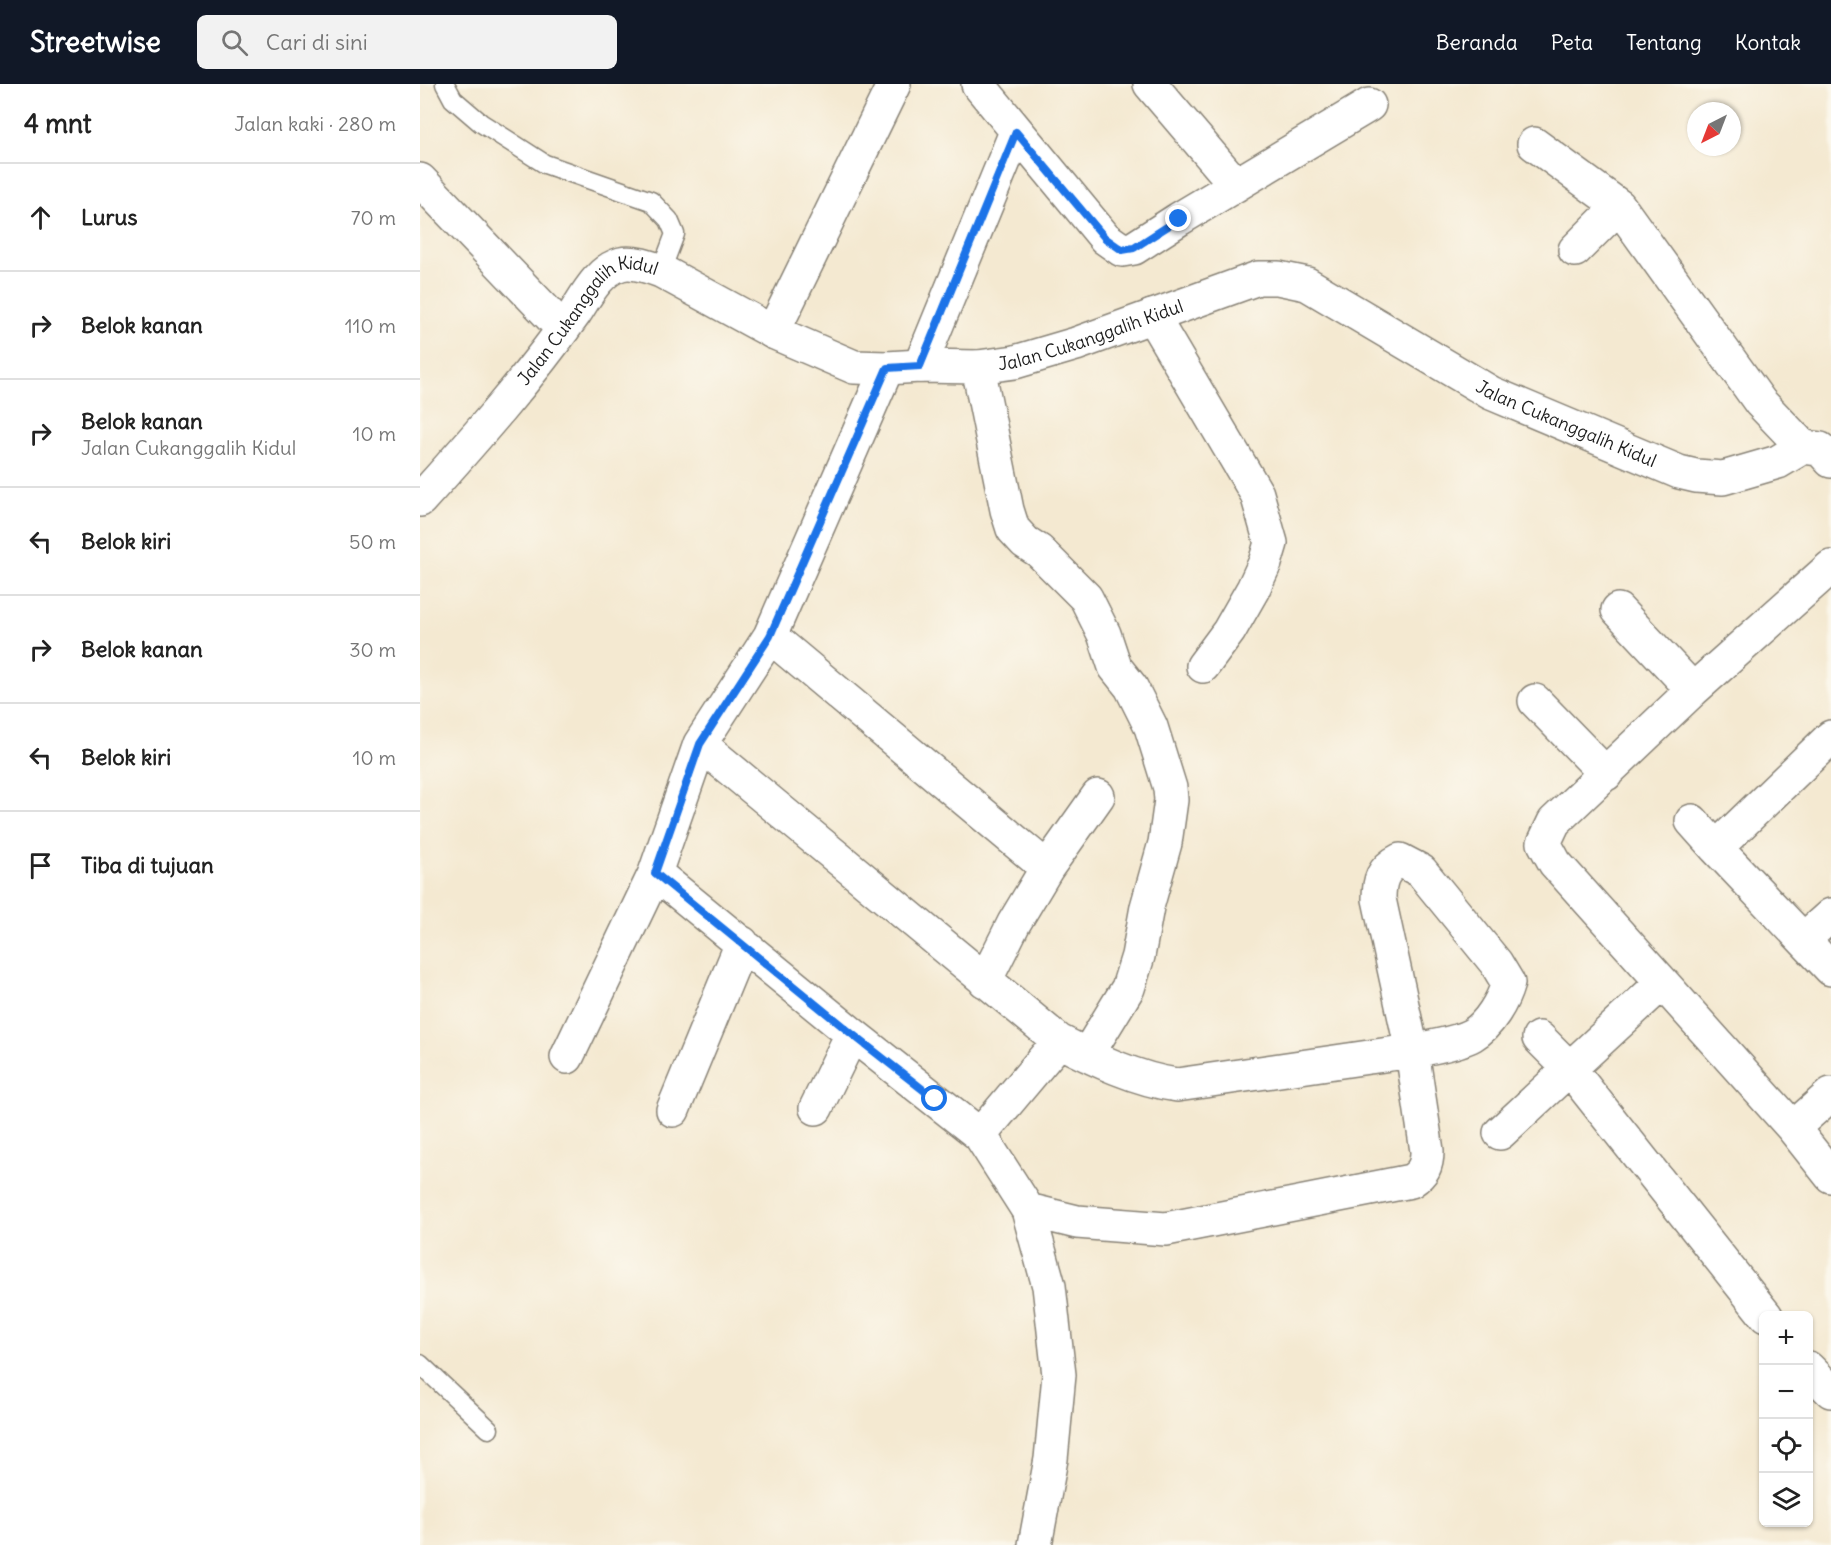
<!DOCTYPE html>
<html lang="id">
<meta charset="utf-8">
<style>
:root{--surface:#fff;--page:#f2f2f2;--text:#222;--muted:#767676;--line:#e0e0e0;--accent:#111827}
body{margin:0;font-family:Delius,sans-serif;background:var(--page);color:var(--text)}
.controls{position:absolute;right:18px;bottom:18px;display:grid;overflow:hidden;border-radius:9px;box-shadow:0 2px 4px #0004}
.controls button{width:54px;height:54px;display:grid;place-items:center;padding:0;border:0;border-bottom:2px solid var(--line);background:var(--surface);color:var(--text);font:30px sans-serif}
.compass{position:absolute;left:1267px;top:18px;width:54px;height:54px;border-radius:50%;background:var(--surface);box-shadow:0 2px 4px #0004;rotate:222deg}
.stop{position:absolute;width:18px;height:18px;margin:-14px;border:4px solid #1a73e8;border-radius:50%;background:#fff}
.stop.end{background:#1a73e8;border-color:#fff;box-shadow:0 2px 6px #0008}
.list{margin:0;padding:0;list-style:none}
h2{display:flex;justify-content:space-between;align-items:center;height:78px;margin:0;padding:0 24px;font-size:26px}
h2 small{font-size:20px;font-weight:400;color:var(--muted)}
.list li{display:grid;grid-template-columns:39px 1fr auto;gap:18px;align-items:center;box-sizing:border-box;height:108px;padding:0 24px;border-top:2px solid var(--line)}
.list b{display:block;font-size:22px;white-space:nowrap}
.list p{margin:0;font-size:20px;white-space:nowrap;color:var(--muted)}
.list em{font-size:20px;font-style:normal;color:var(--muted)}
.icon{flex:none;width:33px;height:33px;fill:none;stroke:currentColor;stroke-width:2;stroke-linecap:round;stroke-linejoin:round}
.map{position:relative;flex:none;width:1411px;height:1461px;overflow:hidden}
header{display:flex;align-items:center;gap:36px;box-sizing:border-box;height:84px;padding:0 30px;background:var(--accent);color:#fff}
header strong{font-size:28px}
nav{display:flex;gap:33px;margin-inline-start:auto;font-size:21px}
.search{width:420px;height:54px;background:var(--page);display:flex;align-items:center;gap:15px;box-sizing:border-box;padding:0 21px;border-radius:9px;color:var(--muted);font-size:22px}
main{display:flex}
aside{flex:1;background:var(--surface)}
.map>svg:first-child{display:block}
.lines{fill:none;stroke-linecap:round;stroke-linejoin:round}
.lane-casing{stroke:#888276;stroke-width:21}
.street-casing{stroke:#888276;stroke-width:36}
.secondary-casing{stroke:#888276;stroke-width:36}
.lane{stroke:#fff;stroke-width:18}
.street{stroke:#fff;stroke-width:33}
.secondary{stroke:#fff;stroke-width:33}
.route{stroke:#1a73e8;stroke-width:8}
.labels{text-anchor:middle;stroke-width:4.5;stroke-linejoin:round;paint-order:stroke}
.street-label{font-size:18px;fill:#1c1c1c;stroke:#fbf7ec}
</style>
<header>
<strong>Streetwise</strong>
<div class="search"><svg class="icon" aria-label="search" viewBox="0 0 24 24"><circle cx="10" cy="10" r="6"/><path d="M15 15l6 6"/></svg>Cari di sini</div>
<nav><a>Beranda</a><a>Peta</a><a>Tentang</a><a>Kontak</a></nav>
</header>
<main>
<aside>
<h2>4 mnt<small>Jalan kaki · 280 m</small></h2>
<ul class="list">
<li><svg class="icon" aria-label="ahead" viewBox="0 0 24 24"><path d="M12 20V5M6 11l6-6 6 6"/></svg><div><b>Lurus</b></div><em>70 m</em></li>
<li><svg class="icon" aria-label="right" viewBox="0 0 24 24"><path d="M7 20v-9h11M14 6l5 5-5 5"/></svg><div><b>Belok kanan</b></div><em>110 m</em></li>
<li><svg class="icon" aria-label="right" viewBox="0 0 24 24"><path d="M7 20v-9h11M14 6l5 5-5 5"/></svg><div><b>Belok kanan</b><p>Jalan Cukanggalih Kidul</p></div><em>10 m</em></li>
<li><svg class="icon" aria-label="left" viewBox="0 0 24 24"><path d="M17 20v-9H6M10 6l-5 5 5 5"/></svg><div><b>Belok kiri</b></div><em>50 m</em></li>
<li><svg class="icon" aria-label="right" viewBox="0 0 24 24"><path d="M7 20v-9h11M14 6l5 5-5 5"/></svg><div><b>Belok kanan</b></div><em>30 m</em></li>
<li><svg class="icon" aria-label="left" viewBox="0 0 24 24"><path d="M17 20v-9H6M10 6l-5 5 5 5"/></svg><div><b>Belok kiri</b></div><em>10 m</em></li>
<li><svg class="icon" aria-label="arrive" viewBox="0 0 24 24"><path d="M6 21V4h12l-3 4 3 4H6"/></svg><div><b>Tiba di tujuan</b></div></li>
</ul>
</aside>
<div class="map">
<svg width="1411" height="1461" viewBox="0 0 1411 1461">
<rect width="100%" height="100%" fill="#fbf7ec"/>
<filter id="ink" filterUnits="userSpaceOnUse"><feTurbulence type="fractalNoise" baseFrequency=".0167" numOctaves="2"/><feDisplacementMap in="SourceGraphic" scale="12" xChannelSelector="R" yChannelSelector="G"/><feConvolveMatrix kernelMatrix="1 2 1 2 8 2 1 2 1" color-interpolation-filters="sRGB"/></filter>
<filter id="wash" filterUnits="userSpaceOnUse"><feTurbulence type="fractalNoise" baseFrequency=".008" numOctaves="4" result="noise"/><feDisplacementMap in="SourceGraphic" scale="24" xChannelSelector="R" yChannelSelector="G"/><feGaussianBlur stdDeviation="1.35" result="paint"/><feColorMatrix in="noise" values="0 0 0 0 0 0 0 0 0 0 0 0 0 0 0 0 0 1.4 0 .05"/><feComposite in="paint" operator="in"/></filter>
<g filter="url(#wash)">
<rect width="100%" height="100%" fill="#f4e9d1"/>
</g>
<g filter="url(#ink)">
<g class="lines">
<defs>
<path id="lane" d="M25 0 33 15 61 39 125 80 231 117 249 136 255 150 241 187
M0 1280 69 1345"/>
<path id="street" d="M558 0 685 154 702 166 714 164 759 135 949 21
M730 0 816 101
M1114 60 1199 122 1340 318 1383 363
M0 96 143 245
M1155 166 1199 122
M732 232 837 410 851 459 845 479 833 505 809 547 783 582
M353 248 474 0
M500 282 596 48
M558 283 587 426 593 445 605 458 619 467 666 514 684 550 695 583 711 603 731 643 750 704 751 716 745 759 727 823 718 872 708 904 667 971
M1411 483 1273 606 1134 738 1124 759 1135 779 1373 1044 1411 1092
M1198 526 1273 606
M350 552 627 784 678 712
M1115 617 1186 690
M1411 653 1296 764 1411 885
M280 660 639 957
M1272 737 1296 764
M235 789 432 950 560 1051 608 1126 629 1202 639 1291 631 1375 615 1461
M1384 855 1411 831
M565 897 594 839 627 784
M1119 954 1149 984 1346 1232
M147 973 235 789 280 660 350 552 467 284
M396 1024 432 950
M253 1026 322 859
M1373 1044 1411 1010
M1080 1049 1242 899
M560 1051 639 957C674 975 718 996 757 1001 821 992 885 982 949 973 975 969 1030 963 1052 951 1069 941 1083 917 1088 899L1076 879 1001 787 980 776C962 785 959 797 959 815L992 967 1007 1067C1007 1082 1003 1089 991 1097L746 1145 657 1138 608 1126
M1388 1284 1411 1307"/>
<g id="secondary">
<path id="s1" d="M0 416C54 356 108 295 155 229 166 212 179 186 201 180 213 177 230 183 241 187L353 248 434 283 467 284 500 282 558 283 595 278 656 260 838 194H858L887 200 1071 309 1259 388 1276 392 1303 394 1358 378 1383 363 1400 365 1411 377"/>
</g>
</defs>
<use href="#lane" class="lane-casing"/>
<use href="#street" class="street-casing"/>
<use href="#secondary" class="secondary-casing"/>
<use href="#lane" class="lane"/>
<use href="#street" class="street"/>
<use href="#secondary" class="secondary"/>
</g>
</g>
<g class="lines" filter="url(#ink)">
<path class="route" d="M515 1015 432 950 235 789 280 660 350 552 467 284 500 282 596 48 685 154 702 166 714 164 759 135"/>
</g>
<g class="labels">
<g class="street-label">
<text dy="6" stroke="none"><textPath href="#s1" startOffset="252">Jalan Cukanggalih Kidul</textPath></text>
<text dy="6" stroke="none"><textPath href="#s1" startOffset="810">Jalan Cukanggalih Kidul</textPath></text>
<text dy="6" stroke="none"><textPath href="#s1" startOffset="1332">Jalan Cukanggalih Kidul</textPath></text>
</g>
</g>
</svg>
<div class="controls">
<button>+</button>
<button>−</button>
<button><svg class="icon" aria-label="locate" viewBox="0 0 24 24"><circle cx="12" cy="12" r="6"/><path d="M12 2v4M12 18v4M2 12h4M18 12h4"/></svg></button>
<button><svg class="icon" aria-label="layers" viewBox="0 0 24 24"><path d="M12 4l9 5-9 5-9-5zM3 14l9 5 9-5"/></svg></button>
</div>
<svg class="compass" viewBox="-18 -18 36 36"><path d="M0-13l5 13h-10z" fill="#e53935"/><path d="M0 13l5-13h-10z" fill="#767676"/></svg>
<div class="stop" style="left:515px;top:1015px"></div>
<div class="stop end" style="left:759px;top:135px"></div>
</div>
</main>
